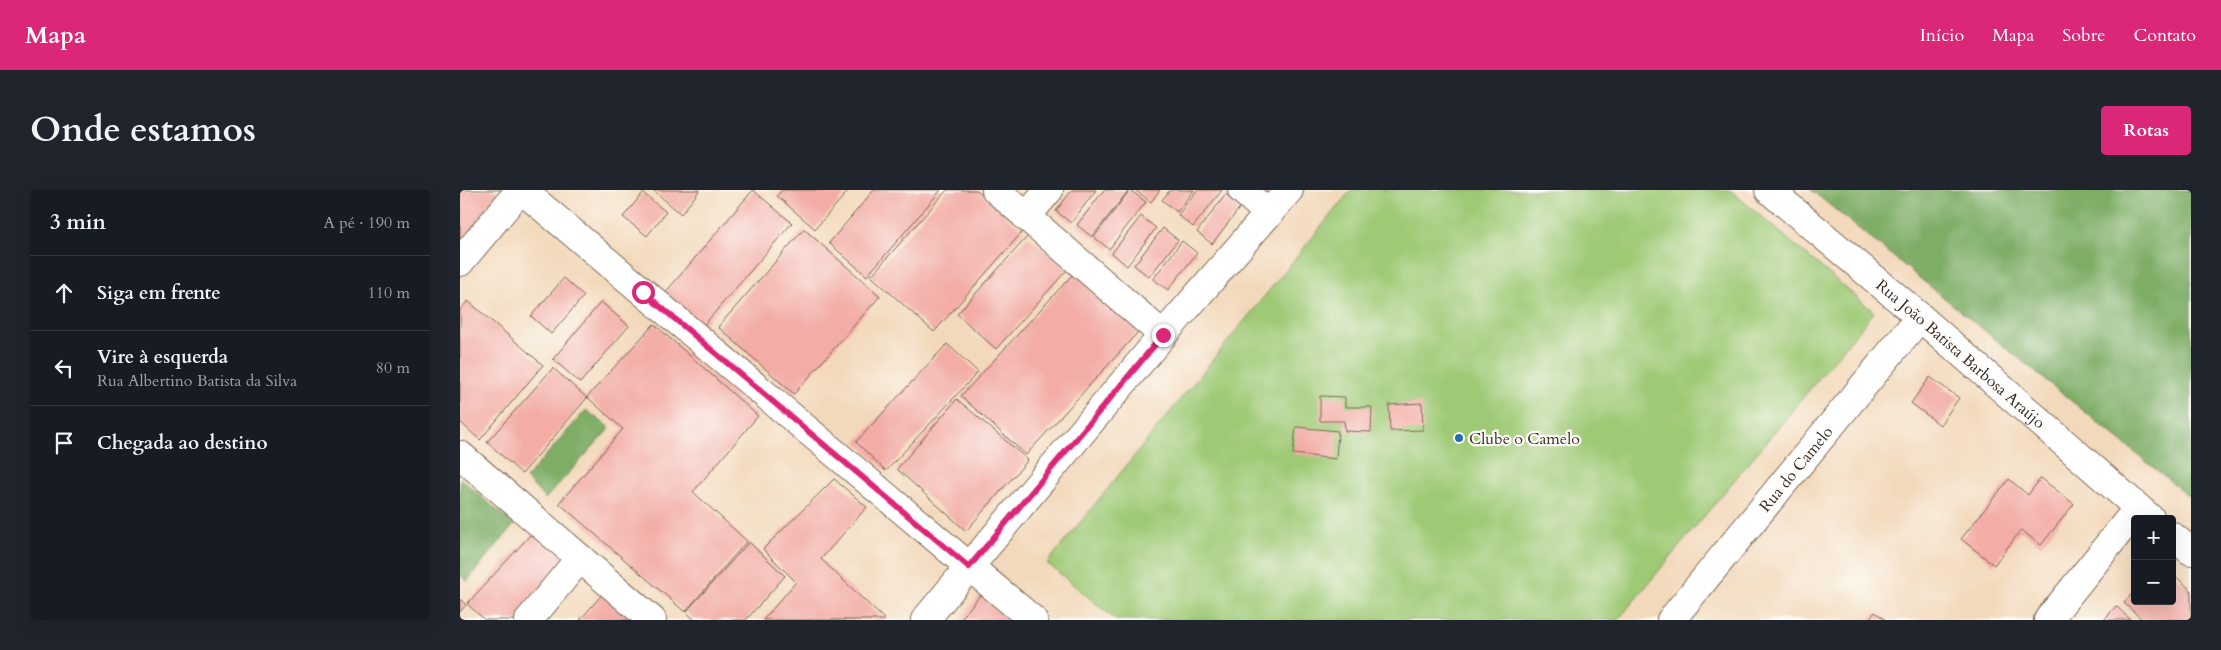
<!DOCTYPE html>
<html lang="pt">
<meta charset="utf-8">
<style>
:root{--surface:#171b24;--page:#20242c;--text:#f1f3f6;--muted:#9ea1a6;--line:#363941;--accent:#db2777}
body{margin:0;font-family:Cardo,serif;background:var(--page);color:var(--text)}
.controls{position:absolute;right:15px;bottom:15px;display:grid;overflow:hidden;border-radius:5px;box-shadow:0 5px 20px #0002}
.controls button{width:45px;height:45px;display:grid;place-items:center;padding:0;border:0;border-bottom:1px solid var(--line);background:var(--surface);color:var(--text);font:25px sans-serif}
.stop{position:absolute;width:15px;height:15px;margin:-11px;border:4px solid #db2777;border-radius:50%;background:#fff}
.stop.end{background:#db2777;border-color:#fff;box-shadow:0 1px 5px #0008}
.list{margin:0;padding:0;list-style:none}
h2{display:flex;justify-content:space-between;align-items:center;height:65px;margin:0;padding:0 20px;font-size:21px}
h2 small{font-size:16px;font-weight:400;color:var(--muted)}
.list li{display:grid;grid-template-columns:32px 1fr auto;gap:15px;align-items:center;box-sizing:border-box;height:75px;padding:0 20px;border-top:1px solid var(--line)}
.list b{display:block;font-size:19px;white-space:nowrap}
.list p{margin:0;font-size:16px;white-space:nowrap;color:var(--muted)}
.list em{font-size:16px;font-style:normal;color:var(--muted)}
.icon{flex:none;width:28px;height:28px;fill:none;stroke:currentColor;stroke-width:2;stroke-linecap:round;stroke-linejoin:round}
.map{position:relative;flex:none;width:1731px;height:430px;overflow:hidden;border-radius:5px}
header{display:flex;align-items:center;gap:30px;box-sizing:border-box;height:70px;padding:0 25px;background:var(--accent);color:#fff}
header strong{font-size:24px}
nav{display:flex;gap:28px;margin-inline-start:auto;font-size:18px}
.intro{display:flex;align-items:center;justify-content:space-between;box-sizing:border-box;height:120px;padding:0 30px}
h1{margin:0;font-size:35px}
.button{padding:12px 22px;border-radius:5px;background:var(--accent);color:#fff;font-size:18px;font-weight:700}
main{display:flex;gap:30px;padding:0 30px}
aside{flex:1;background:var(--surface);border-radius:5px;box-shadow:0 5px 20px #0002}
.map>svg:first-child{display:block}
.green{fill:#9ec975;stroke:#6c7a4a}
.forest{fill:#7ead66;stroke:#5c6c42}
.building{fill:#f3aca6}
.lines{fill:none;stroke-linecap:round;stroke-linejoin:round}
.minor-casing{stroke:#7b6755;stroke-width:30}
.minor{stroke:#fff;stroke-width:28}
.route{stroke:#db2777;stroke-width:6}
.poi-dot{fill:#1f6fb2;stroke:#fdfcf7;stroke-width:2}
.labels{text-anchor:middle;stroke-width:4.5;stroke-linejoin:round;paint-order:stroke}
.street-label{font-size:16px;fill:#3b2a1e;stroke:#fdfcf7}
.poi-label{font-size:16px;fill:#3b2a1e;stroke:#fdfcf7;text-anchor:start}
</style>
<header>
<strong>Mapa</strong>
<nav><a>Início</a><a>Mapa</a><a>Sobre</a><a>Contato</a></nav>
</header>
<div class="intro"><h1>Onde estamos</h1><a class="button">Rotas</a></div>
<main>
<aside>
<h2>3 min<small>A pé · 190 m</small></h2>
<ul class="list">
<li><svg class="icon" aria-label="ahead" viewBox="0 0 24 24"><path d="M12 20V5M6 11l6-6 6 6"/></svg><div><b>Siga em frente</b></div><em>110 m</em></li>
<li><svg class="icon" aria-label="left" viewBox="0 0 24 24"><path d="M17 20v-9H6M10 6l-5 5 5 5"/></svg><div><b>Vire à esquerda</b><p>Rua Albertino Batista da Silva</p></div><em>80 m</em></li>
<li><svg class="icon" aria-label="arrive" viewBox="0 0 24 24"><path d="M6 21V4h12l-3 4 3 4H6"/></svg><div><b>Chegada ao destino</b></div></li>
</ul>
</aside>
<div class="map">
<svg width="1731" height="430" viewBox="0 0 1731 430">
<rect width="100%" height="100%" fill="#fdfcf7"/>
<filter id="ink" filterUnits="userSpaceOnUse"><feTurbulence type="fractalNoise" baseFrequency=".02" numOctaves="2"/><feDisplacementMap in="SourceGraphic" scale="10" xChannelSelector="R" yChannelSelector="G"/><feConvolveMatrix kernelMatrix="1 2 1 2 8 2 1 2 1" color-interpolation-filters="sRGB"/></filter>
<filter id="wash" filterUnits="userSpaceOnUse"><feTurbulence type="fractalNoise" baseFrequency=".0096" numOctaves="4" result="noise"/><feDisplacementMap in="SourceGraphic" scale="20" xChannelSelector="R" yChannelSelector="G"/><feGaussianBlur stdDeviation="1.12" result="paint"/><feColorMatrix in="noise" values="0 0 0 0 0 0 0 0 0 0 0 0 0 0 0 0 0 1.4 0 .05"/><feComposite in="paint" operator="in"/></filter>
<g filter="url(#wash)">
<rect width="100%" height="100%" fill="#f3d9bb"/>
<path class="green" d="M891 0H1270L1414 122 1158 430H656L587 373Z"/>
<path class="forest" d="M1351 0H1731V308Z
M126 220 150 238 85 309 66 288Z
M0 288 54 335 7 391 0 385Z"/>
<g id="blocks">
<path class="building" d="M0 0H43L0 64Z
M193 0H240L221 24Z
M293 0 332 33 243 136 205 103Z
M322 0H389L355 39 317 6Z
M414 0H481L407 86 369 53Z
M487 0H517L563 41 474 142 411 86Z
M612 0H636L611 33 596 21Z
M644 0H669L632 47 617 35Z
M670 0 686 12 649 59 634 47Z
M675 0H700L691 12Z
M710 0H734L717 22 702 10Z
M737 0H762L733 37 718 25Z
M183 3 206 22 187 46 163 27Z
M766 4 781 16 752 54 737 42Z
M681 26 696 38 667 76 652 63Z
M703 38 718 50 689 87 674 75Z
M344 39 420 106 334 204 258 137Z
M568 46 607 80 536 159 497 124Z
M722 51 737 63 708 100 693 89Z
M615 82 679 141 566 265 501 206Z
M104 88 124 106 91 144 71 126Z
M8 111 83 175 20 250 0 232V120Z
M141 112 169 136 120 193 93 169Z
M194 134 298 226 233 302 287 351 225 422 99 313 163 239 127 207Z
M487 154 518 182 426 281 396 252Z
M93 178 127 208 62 284 27 252Z
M1470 187 1499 208 1480 235 1451 213Z
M860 206 885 207V217H912L911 242 885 241 884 231H860Z
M497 209 568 270 506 341 437 279Z
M962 213 963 240 930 241 929 215Z
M836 237 878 241 876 269 833 264Z
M1581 288 1614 314 1581 355 1561 340 1534 375 1501 349 1549 289 1568 305Z
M374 289 407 317 361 369 425 430H303L336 392 303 359Z
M74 341 107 370 56 430H25L7 414Z
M289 352 325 386 286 430H235L226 422Z
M1712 383 1731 400V430H1683L1664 413 1675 400V411H1712Z
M144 402 176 430H120Z
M521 404 552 430H500Z
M0 409 6 415 0 422Z
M1656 416 1671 430H1644Z
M1415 422 1426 430H1408Z"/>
</g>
</g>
<g filter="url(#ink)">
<use href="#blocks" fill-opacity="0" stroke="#7b6755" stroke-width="1"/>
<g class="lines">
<defs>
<g id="minor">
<path d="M62 0 573 430"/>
<path d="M536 0 703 145"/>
<path d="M782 0 809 24"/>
<path id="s1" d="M1309 0 1460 127 1691 329"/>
<path d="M566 27 589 0"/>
<path d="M0 72 60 0"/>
<path d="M0 265 192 430"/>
<path d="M1712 346 1731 361"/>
<path d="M69 430 120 368"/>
<path d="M465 430 703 145 829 0"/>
<path id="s2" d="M1211 430 1460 127"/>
<path d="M1588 430 1678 318"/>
</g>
</defs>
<use href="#minor" class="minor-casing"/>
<use href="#minor" class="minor"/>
</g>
</g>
<g class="lines" filter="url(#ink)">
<path class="route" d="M183 102 509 377 703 145"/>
</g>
<circle class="poi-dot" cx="999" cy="248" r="5"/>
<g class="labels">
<g class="street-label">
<text dy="6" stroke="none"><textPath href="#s1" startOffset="252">Rua João Batista Barbosa Araújo</textPath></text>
<text dy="6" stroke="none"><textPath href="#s2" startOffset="196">Rua do Camelo</textPath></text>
</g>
<g class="poi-label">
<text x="1009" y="254">Clube o Camelo</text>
</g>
</g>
</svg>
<div class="controls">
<button>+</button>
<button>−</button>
</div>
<div class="stop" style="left:183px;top:102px"></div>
<div class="stop end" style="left:703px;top:145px"></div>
</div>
</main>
